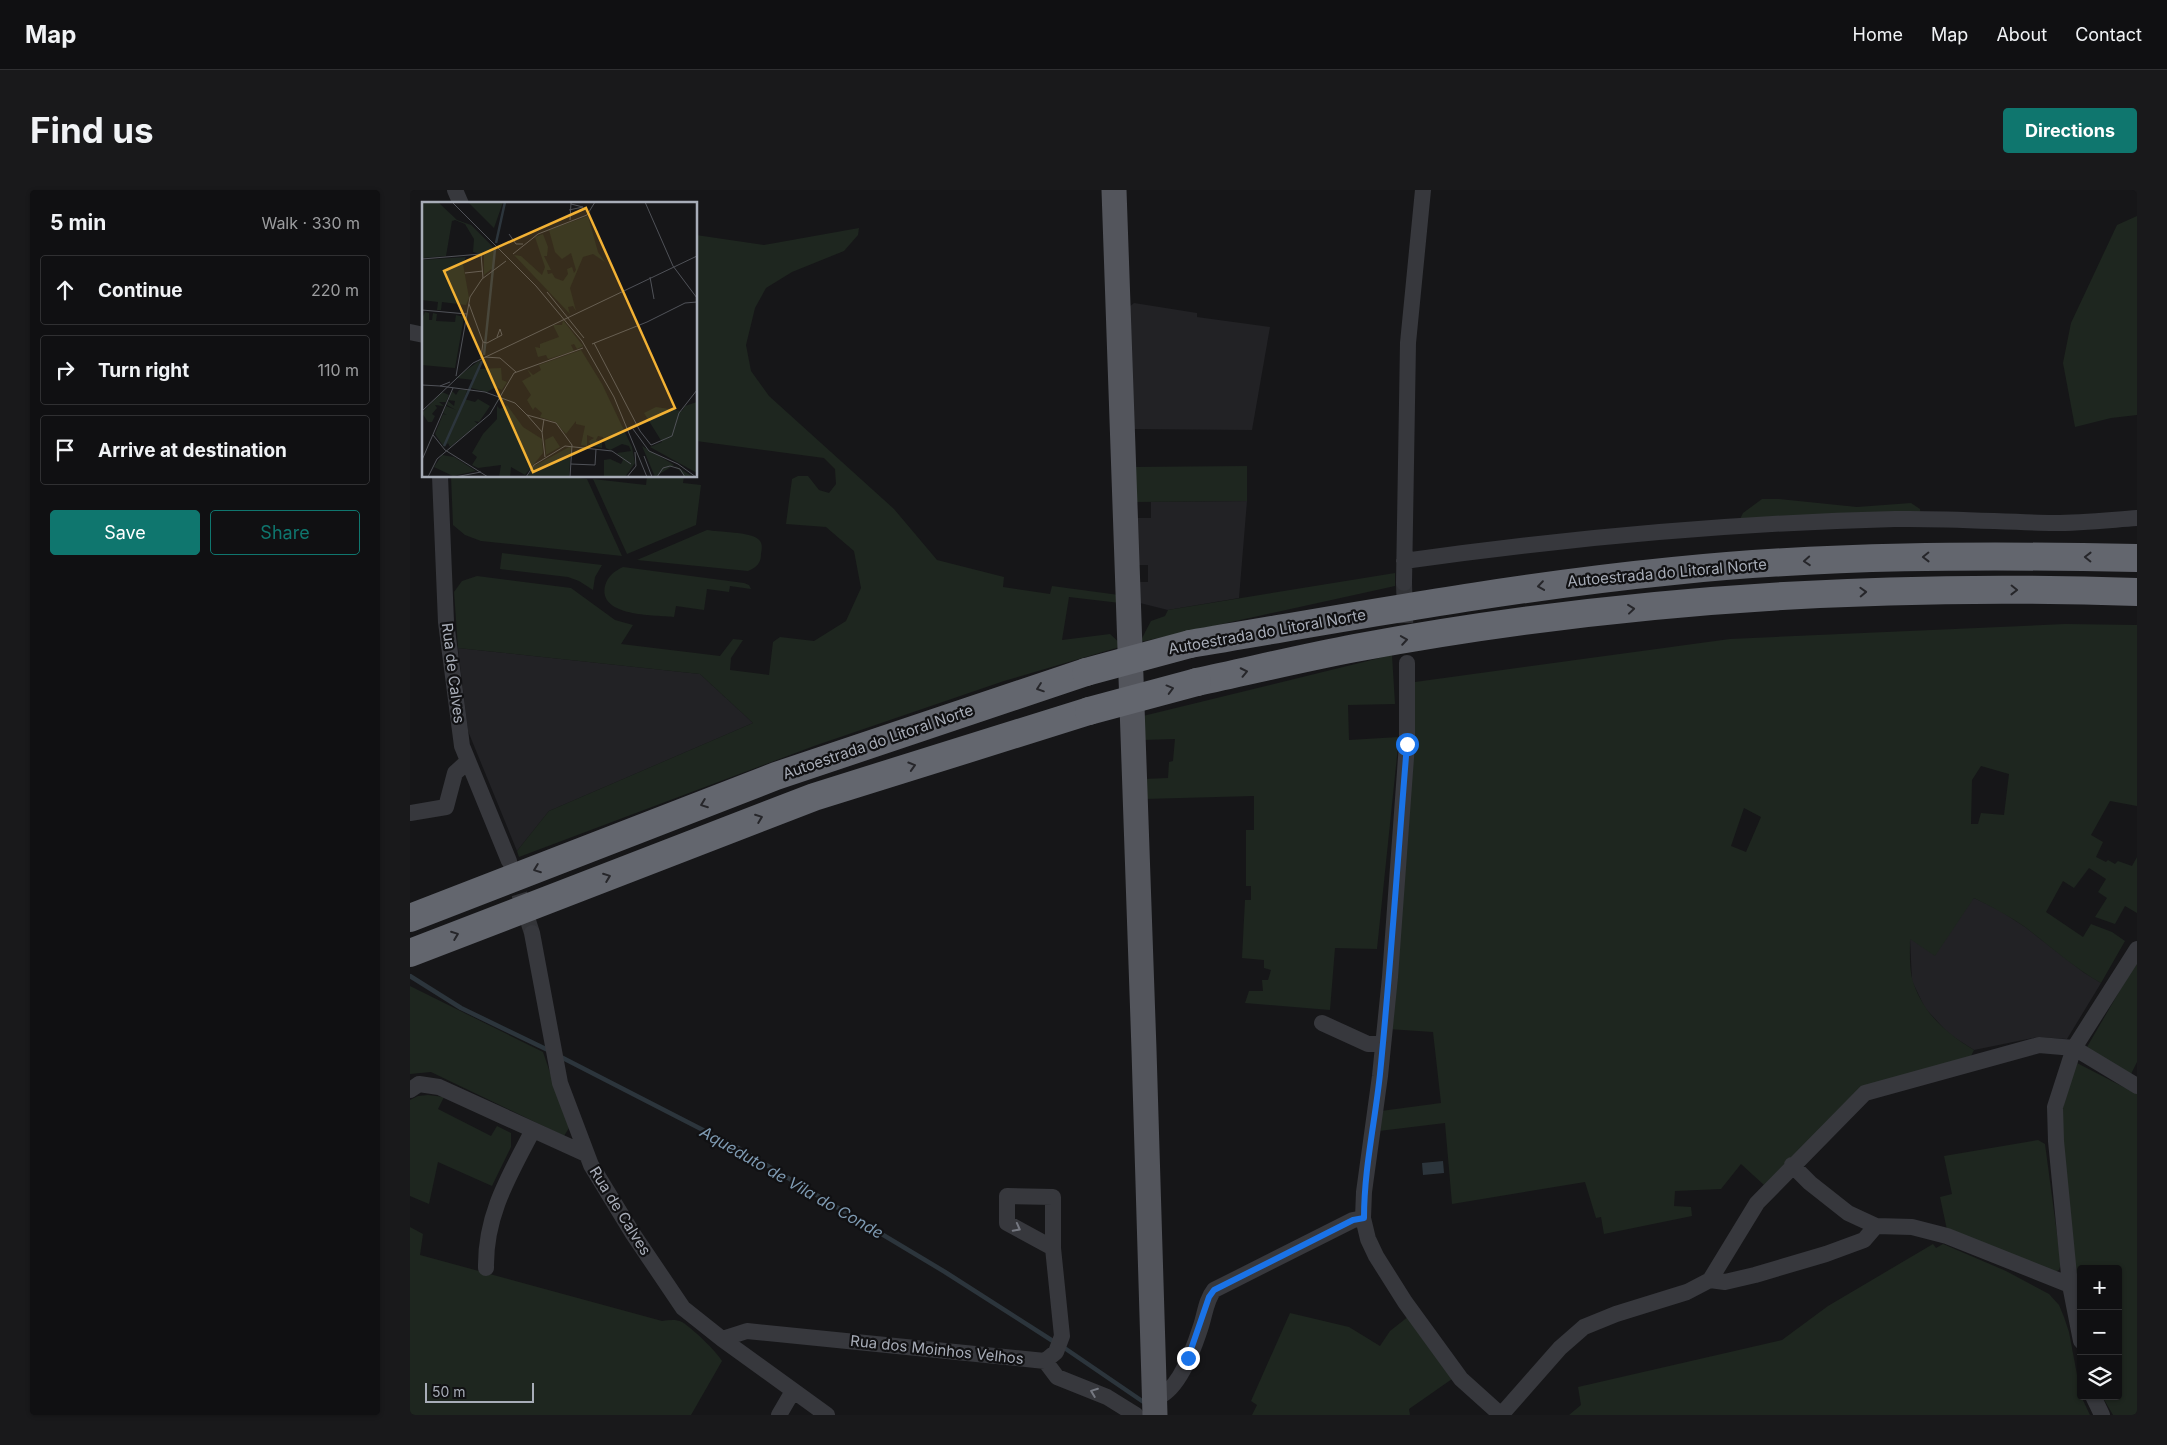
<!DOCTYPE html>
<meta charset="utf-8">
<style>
:root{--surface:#101012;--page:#19191b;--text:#f1f3f6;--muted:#9c9d9f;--line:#303032;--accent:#0f766e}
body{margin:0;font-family:Inter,sans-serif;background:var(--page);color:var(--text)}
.controls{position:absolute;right:15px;bottom:15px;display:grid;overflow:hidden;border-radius:5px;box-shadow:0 1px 4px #0004}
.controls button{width:45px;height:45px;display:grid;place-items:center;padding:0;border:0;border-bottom:1px solid var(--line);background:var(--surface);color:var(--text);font:25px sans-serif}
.scale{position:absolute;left:15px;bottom:12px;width:109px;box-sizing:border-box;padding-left:5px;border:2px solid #a8adb8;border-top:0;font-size:14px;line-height:18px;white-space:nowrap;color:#a8adb8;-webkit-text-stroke:4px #111113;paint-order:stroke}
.stop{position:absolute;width:15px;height:15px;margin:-11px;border:4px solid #1a73e8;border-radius:50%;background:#fff}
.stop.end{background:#1a73e8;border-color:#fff;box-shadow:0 1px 5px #0008}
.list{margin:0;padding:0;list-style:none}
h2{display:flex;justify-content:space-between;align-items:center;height:65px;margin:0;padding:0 20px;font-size:21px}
h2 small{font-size:16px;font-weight:400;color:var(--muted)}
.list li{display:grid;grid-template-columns:32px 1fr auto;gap:15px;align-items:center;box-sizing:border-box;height:70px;margin:0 10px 10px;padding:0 10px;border:1px solid var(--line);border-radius:5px}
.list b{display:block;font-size:19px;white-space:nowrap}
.list em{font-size:16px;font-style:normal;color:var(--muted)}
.actions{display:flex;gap:10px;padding:15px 20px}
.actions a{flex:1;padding:11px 0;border:1px solid var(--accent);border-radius:5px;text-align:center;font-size:18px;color:var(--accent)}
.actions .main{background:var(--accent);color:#fff}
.icon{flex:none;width:28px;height:28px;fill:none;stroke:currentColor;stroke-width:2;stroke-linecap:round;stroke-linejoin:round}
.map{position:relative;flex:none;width:1727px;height:1225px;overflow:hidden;border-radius:5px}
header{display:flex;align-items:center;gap:30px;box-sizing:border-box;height:70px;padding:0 25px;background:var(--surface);border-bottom:1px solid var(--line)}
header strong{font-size:24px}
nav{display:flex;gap:28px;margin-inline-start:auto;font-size:18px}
.intro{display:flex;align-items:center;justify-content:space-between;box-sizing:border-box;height:120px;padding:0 30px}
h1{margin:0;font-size:35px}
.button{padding:12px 22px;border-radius:5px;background:var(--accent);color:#fff;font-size:18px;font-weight:700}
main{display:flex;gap:30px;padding:0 30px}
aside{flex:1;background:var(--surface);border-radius:5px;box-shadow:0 1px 4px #0004}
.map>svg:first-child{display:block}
.built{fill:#222225}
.green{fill:#1e261f;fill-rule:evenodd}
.water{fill:#2c353c}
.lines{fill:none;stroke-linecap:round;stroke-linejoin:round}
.stream{stroke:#2c353c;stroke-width:4.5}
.minor-tunnel{stroke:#333438;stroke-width:16;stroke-dasharray:16 8;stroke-linecap:butt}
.minor{stroke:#37383d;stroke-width:16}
.primary{stroke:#53555c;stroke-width:25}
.motorway{stroke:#63666e;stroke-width:28}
.motorway-bridge{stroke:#63666e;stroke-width:28}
.oneway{stroke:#26262a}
.oneway2{stroke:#757881}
.route{stroke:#1a73e8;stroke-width:6}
.labels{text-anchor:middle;stroke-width:4.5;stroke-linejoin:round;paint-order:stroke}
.street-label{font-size:15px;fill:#a8adb8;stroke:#111113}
.water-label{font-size:16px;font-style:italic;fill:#7f9bb3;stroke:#111113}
.inset-river{fill:none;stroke:#2c353c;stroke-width:2.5}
.inset-road{fill:none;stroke:#505258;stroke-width:1}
.view{fill:#f2b134;fill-opacity:0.15;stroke:#f2b134;stroke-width:2.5}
.inset-edge{fill:none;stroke:#a8adb8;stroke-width:2.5}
</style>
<header>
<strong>Map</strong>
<nav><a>Home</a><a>Map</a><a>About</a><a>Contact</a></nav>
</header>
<div class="intro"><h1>Find us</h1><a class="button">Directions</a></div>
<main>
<aside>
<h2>5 min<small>Walk · 330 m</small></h2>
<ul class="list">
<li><svg class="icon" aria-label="ahead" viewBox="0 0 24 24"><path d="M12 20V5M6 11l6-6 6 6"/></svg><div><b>Continue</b></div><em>220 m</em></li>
<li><svg class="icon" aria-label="right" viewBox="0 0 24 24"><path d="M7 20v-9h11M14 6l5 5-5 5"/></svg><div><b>Turn right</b></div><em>110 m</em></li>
<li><svg class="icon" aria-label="arrive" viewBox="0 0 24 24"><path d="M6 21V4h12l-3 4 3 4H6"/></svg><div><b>Arrive at destination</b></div></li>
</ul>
<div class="actions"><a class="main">Save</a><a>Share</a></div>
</aside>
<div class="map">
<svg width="1727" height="1225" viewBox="0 0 1727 1225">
<rect width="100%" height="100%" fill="#161618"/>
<path class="built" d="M724 113 787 123V127L860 137 842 240 724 239 719 117Z
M837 311 829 408 758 420 730 413V392H738V375H729L727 328H741V312Z
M48 458 290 484 343 533 139 621 107 661 58 541Z
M1564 708 1589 720 1615 737 1673 782 1691 793 1657 849 1628 847 1564 860 1539 844 1515 818 1502 791 1500 748Z"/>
<path class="green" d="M1727 26V225L1701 228 1665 237 1653 173 1661 133 1707 35Z
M449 38 448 45 434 61 382 82 356 98 345 118 336 155 341 181 359 206 484 319 527 370 594 387 593 397 640 404 642 396 709 405 710 413 659 407 652 450 700 444 713 456 594 491 404 556 109 667 107 661 139 621 343 533 290 484 48 458 44 402 52 391 67 386 161 398 205 430 223 435 211 454 310 466 323 449 333 450 321 468 320 480 359 485 363 452 370 447 404 451 436 431 451 398 444 361 416 337 376 334 382 289 388 286H398L409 300 419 303 426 294 425 279 414 268 286 251V45L354 55Z
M837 276V311L726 312 724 277Z
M41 286H153L177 289 212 366 71 351 55 345 43 335Z
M237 286H274L273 293 291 295 286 335 217 364 183 289 236 295Z
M1352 309H1369L1447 317 1501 313 1510 319 1511 326 1328 333 1333 323Z
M297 340C308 342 341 342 348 349 353 353 352 358 351 364 351 373 347 377 338 381L227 370Z
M92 363 192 375 185 387 183 400 169 391 158 387 90 379Z
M213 377 334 393 339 395 341 399 320 396 319 402 297 399 294 420 266 416 264 427C245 425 188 427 195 396 198 386 203 382 213 377Z
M985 383V396L730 452 741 431 755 426 758 420Z
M1655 434 1727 435V616L1700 611 1681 645 1693 652 1686 667 1696 672 1698 670 1705 674 1708 671 1722 676 1727 667V723L1715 716 1705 734 1685 727 1697 708 1688 702 1696 689 1679 678 1664 698 1653 691 1636 722 1673 747 1681 734 1702 742 1715 751 1691 793C1663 777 1640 756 1615 737 1599 726 1582 717 1564 708L1525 766 1500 749C1500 762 1499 779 1503 792 1514 824 1536 843 1564 860L1559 870 1454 898 1354 995 1331 974 1311 999 1265 1001 1264 1016 1281 1017 1282 1026 1194 1044 1191 1027 1186 1028 1175 992 1042 1014 1035 933 969 941 971 921 1031 913 1023 842 978 839 1005 492 1320 449ZM1571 576 1599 584 1594 625 1571 623 1568 634H1561L1562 590ZM1334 618 1351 627 1336 662 1321 656Z
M982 465 985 514 938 515 939 550 989 547 967 759 925 758 920 820 835 813 839 801H853L852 790H858L861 780 854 778V770L832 768 835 710H841V696H836V640H844V606L734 609V589L758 588 759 572 763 571 765 549 732 550 733 526Z
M1727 771V872L1719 888 1677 857Z
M0 796 133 862 159 938 154 946 21 882 0 884Z
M1667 873 1727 904V1225H1703L1692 1206H1708V1079H1671V1109L1668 1096 1651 956 1652 922 1656 905Z
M18 905 34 907 28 919 81 946 87 936 101 943V957L82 996 28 972 19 1014 0 1006V910L8 906Z
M1628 950 1635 954 1651 1074 1649 1080 1645 1082 1537 1040 1530 1007 1542 1004 1534 966Z
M0 1037 13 1044 10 1065 252 1131C259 1130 266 1129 272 1132 282 1138 306 1161 312 1171L281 1225H0Z
M1523 1054 1526 1058 1533 1054 1596 1081 1639 1104 1649 1115 1654 1127 1659 1142 1671 1206 1680 1225H1159L1171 1215 1168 1197 1372 1150 1418 1116Z
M880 1123 939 1137 970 1156 980 1141 999 1126 1042 1189 999 1219 1000 1225H842L847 1215 841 1211Z"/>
<path class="water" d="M1033 971 1034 983 1013 985 1012 973Z"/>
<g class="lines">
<path class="stream" d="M0 786 51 818 140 861
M149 866 328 958 535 1082 646 1153
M653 1157 735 1213"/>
<path class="minor-tunnel" d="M994 393 996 458
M102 681 122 743"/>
<path class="minor" d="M45 0 51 14
M0 142 14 145
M30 286 36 432 52 556 99 671
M994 371C1157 348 1321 333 1485 329 1538 328 1591 332 1644 333 1671 333 1699 330 1727 328
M994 393 998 153 1013 0
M997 473V554L980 787 970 886 954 1002 953 1028 958 1049 966 1066 995 1112 1051 1189 1091 1225
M0 623 36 617 45 583 58 571
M122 743 150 893 181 975 223 1044 273 1118 312 1149 417 1225
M912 833 958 854H973
M0 900 9 894 29 897 176 964
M1382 975 1400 993 1438 1023 1466 1036 1502 1037 1537 1046 1660 1095
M76 1078C75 1025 99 986 123 940
M1300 1090 1315 1092 1345 1085 1416 1064 1454 1050 1466 1036
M312 1149 337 1141 635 1171 647 1187 697 1207 726 1225
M1671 1151 1660 1095 1646 951 1645 917 1664 858 1727 759
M635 1171 646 1162 652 1146 643 1058V1007L597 1006V1033L643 1058
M1683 1206 1692 1225
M744 1208C768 1204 784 1158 791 1136 795 1124 796 1110 804 1100L943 1030 953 1028
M369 1225 383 1201
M1091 1225 1150 1158 1174 1137 1206 1124 1277 1102 1300 1090 1347 1013 1455 903 1629 855 1664 858 1727 896"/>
<path class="primary" d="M704 0 734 860 745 1225"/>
<path class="motorway" d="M780 454C941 427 1101 397 1263 381 1417 365 1572 365 1727 368
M787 492C839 481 892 468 945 458 1202 410 1466 393 1727 402
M0 728 366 586 676 482
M0 763 404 607 679 521"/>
<path class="motorway-bridge" d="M676 482 780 454
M679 521 787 492"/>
</g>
<defs><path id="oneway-chevron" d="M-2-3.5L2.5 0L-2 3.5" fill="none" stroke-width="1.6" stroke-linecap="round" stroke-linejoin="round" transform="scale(1.25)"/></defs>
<g class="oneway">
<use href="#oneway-chevron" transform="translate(1516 367) rotate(179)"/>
<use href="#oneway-chevron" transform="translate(1678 367) rotate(-179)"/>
<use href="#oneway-chevron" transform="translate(1397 371) rotate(176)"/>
<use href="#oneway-chevron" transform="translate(1131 396) rotate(172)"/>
<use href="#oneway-chevron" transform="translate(1604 400) rotate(1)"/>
<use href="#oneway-chevron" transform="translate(1453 402) rotate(-2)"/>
<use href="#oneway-chevron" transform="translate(1221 419) rotate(-6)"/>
<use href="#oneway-chevron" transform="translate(994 450) rotate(-9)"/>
<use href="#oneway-chevron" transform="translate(834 482) rotate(-12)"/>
<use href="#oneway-chevron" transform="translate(630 498) rotate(161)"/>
<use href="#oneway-chevron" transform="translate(760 499) rotate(-15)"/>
<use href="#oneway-chevron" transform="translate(502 576) rotate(-17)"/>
<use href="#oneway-chevron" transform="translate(294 614) rotate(159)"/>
<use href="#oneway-chevron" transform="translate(349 628) rotate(-21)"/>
<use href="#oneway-chevron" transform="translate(127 679) rotate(159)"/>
<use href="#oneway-chevron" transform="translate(197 687) rotate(-21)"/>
<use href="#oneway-chevron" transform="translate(45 745) rotate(-21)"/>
</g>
<g class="oneway2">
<use href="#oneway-chevron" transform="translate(607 1038) rotate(28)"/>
<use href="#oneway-chevron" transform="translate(684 1202) rotate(-159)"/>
</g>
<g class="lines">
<path class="route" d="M778 1168 799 1107 804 1100 943 1030 954 1028C954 979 965 932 970 884 981 774 988 664 997 554"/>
</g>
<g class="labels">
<g class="street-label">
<text transform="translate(1257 383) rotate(-5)" y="5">Autoestrada do Litoral Norte</text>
<text transform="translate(857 442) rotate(-10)" y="5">Autoestrada do Litoral Norte</text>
<text transform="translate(43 483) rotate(83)" y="5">Rua de Calves</text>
<text transform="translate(468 552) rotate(-19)" y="5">Autoestrada do Litoral Norte</text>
<text transform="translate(210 1021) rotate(58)" y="5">Rua de Calves</text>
<text transform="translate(527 1160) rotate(6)" y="5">Rua dos Moinhos Velhos</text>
</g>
<g class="water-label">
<text transform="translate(382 992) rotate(30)" y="6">Aqueduto de Vila do Conde</text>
</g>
</g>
<g transform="translate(12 12)">
<rect width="275" height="275" fill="#161618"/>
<path d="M0 0H16L35 18 49 23 72 46 71 66 62 73V53L51 50 52 37 43 22 33 18 30 19 24 54 0 56ZM46 0H81L72 26ZM166 14 176 50 183 60 171 52 161 55 148 86 154 109 151 104 146 105 148 112 92 53 99 54 120 73 123 65 113 35 121 32 126 45 125 54H122L129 68H125L126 72 130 71 133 76 141 79 146 72 145 67 150 65 152 71 154 68 149 51 140 57 133 50 127 28ZM44 55 41 62 47 96 44 103 20 100 19 108H15L16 100 0 98V58ZM3 110 7 111V118H10L11 111 15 112 14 119 33 120 34 113 42 115 33 166 0 163V117ZM141 118 161 144 155 147 152 142 149 143 152 149 126 157 124 153 116 155 113 145 118 146V142L137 135 131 123H140ZM159 148 180 182 210 245 213 261 203 275H178L182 274V258L188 257 199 262 201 258 195 251 209 249 207 244 200 242 188 248 184 246 181 235 176 234 174 238 180 241V246L169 244 167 239 172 236 165 233V244L159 243 163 224 154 222V219L144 232 133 220 118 215 120 211 113 205 111 208 105 198 109 193 100 179 109 174 105 167 111 173 119 168 117 163ZM58 158 57 167 79 166 80 178 85 180 80 188 74 185 65 190 49 186 52 178 34 176ZM37 188H45L42 197 53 200 56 197 68 204 57 220 52 219 56 222 28 245 26 241 22 245 13 232 21 212 25 213 21 211 24 204 34 208 25 203 26 199 32 204 33 199 26 198 30 189 34 193ZM20 190 27 193 24 200H17L22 204 13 203 15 206 10 212 13 214 10 220H6L0 211ZM275 200V271L228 245 240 240 222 211 234 205 260 209 263 204ZM85 203 101 225 120 237 121 251 103 273 89 265 88 275H77L79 263 56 266 50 263 55 255 50 251 61 232 75 217V204L78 207ZM131 234 138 245 124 253 123 238ZM149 244 147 275H105L112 264ZM220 244 249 261 271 275H264L252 263 233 275ZM20 253 32 255 54 269 31 274 12 265Z" fill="#1e261f"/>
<path class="inset-river" d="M74 41 83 0M62 153 73 47M22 244 60 159"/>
<path class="inset-road" d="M30 0 114 84 160 139 192 195 225 275M223 0 251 64 275 96M147 8 161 5 149 2M148 18 149 1M87 32 94 42H101M91 52 116 32 165 13 173 0M0 57 59 52 61 76M43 71 61 69M228 75 232 97M125 90 162 136M47 102 61 140 59 156M0 108 45 112M61 140 65 141 80 133 78 127 75 135M172 141 218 229 229 243 250 234 257 211 275 188M170 142 225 120 263 101 275 100M63 155 78 156 94 170M34 174 48 95 60 77 84 59M0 183 18 184 28 180M18 184 63 190 93 201 105 213 134 221 150 243 148 275M0 209 51 161 275 54M105 213 120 230M122 217 120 230 123 255M211 227 227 249 256 262 274 275M11 233 23 248 66 275M222 254 230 275M0 258 31 186M149 262 173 263 174 247M6 275 15 257 68 212 92 171 161 146M33 275 59 270M104 275 112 263 143 244 190 249 209 262M205 275 214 264 213 250M235 275 241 266 248 264 258 267 263 275"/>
<path class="view" d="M164 6 253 206 111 270 22 69Z"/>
<rect width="275" height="275" class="inset-edge"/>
</g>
</svg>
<div class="controls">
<button>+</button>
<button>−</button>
<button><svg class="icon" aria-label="layers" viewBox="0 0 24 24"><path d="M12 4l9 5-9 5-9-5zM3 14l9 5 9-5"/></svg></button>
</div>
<div class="scale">50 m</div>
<div class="stop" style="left:997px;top:554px"></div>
<div class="stop end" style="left:778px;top:1168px"></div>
</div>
</main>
